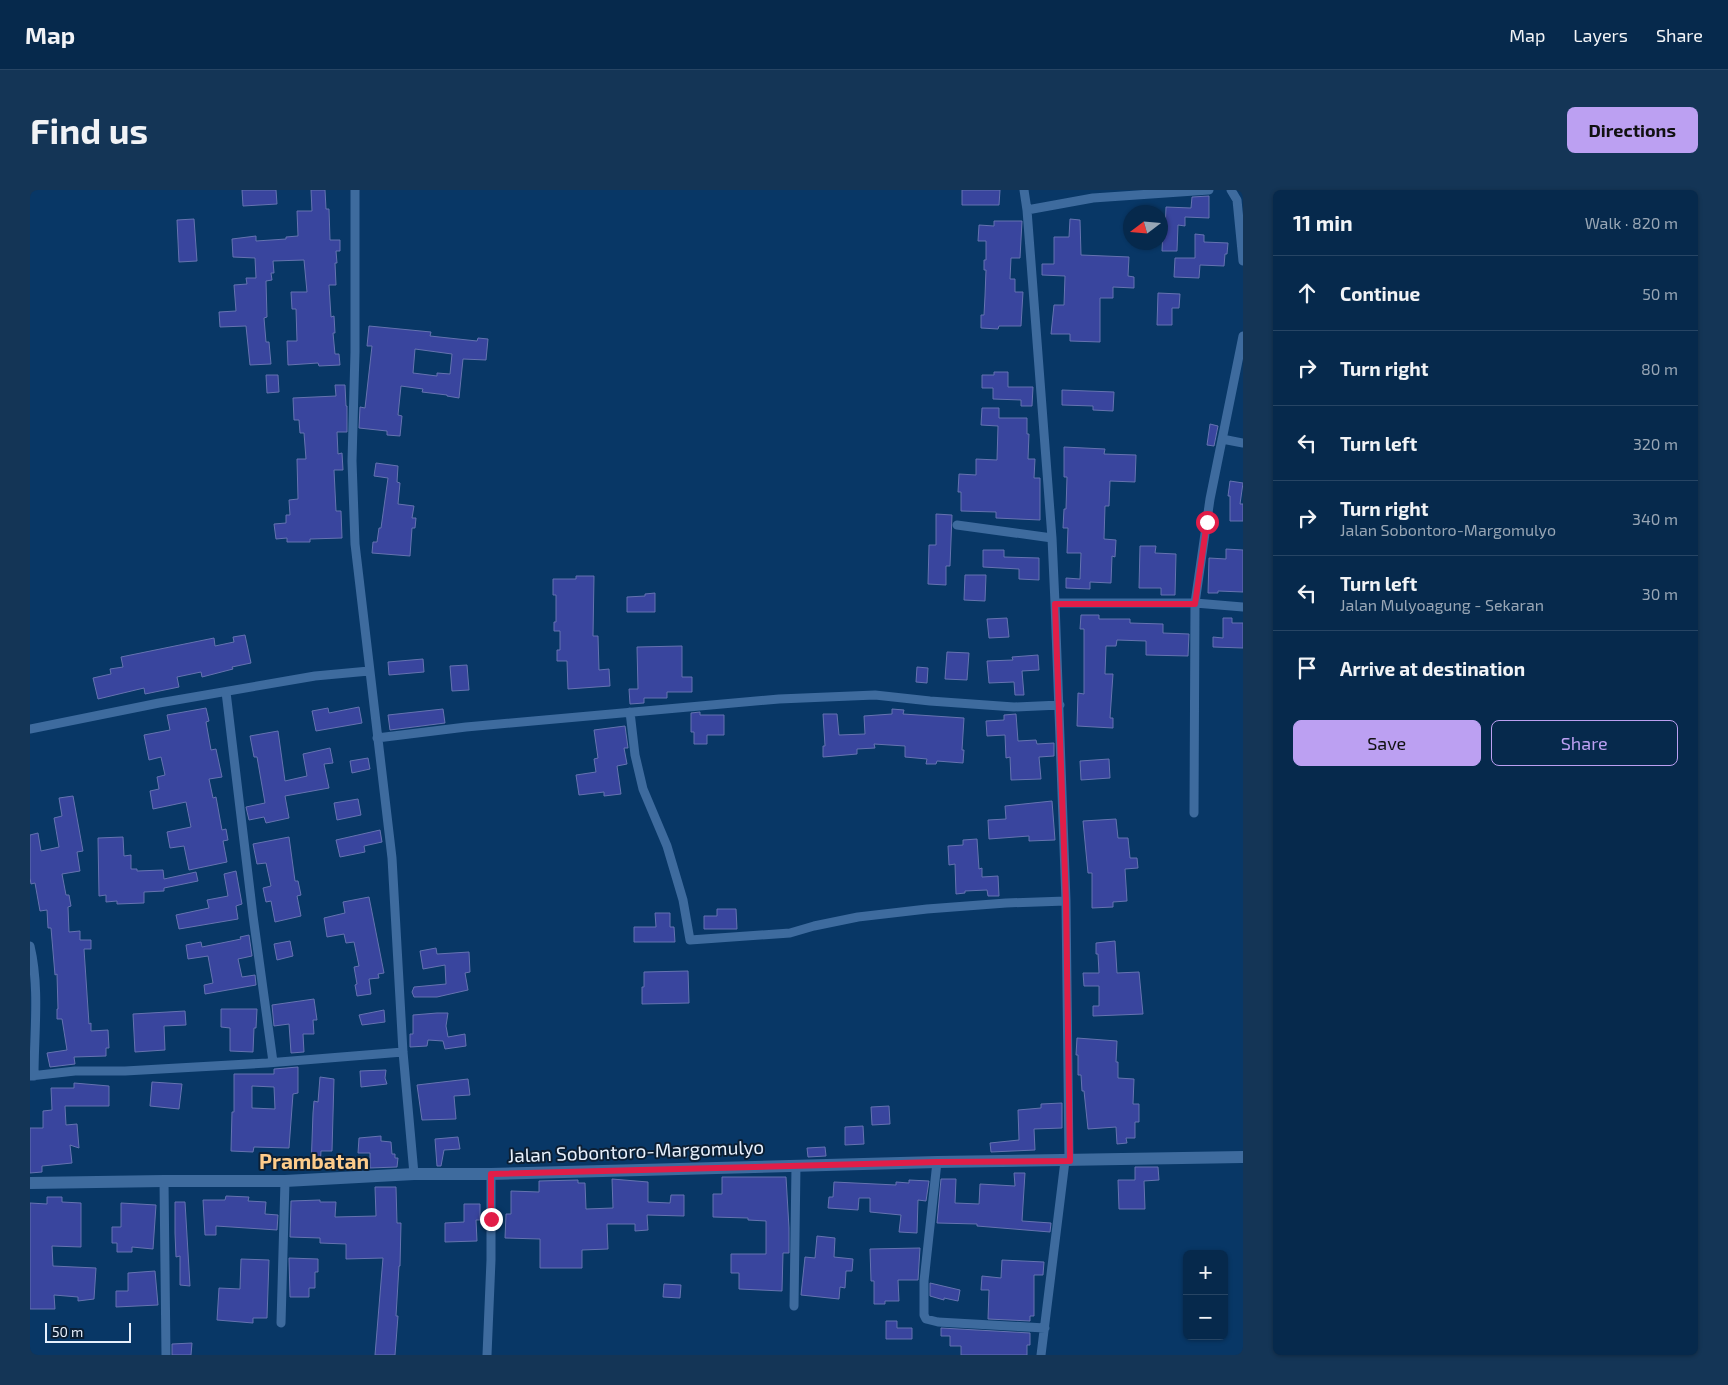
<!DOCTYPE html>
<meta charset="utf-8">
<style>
:root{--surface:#06294c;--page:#143556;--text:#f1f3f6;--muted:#98a6b5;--line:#274564;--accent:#bca0f2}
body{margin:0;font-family:"Exo 2",sans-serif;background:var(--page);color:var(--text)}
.controls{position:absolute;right:15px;bottom:15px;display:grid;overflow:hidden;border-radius:8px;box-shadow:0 1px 4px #0004}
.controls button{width:45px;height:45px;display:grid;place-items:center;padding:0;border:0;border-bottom:1px solid var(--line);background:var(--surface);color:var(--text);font:25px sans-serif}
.compass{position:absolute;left:1093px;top:15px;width:45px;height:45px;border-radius:50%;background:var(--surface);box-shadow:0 1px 4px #0004;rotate:254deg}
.scale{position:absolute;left:15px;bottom:12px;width:86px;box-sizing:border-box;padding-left:5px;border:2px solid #e7f0fc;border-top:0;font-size:14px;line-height:18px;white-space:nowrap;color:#e7f0fc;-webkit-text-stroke:4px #0c1f34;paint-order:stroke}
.stop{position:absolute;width:15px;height:15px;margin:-11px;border:4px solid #e11d48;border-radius:50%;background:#fff}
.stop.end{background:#e11d48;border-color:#fff;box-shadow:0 1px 5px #0008}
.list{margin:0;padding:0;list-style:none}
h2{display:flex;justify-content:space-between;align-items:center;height:65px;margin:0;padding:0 20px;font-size:21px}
h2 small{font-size:16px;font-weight:400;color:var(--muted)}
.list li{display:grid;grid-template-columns:32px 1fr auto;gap:15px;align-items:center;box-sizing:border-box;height:75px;padding:0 20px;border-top:1px solid var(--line)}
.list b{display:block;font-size:19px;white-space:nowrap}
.list p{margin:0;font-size:16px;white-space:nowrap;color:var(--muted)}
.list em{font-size:16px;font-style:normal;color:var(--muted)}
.actions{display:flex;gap:10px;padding:15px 20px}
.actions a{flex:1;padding:11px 0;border:1px solid var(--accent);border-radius:8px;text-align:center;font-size:18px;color:var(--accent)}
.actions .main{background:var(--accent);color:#111}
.icon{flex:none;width:28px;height:28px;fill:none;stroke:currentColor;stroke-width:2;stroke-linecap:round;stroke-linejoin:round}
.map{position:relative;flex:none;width:1213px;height:1165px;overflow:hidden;border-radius:8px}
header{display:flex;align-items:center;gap:30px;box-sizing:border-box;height:70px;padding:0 25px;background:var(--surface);border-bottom:1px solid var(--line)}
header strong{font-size:24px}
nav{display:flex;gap:28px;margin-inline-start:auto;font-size:18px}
.intro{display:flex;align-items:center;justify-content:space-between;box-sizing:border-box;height:120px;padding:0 30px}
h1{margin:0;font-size:35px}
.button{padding:12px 22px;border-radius:8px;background:var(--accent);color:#111;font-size:18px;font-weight:700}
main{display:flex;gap:30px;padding:0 30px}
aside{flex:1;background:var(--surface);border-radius:8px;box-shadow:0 1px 4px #0004}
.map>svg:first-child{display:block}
.building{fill:#39459e;stroke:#6573b0;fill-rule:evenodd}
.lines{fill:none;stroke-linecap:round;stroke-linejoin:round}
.street{stroke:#3e6b9e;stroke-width:9}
.secondary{stroke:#3e6b9e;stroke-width:12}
.route{stroke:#e11d48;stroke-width:6}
.labels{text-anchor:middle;stroke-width:4;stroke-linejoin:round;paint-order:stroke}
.street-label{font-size:19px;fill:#e7f0fc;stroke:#0c1f34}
.quarter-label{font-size:21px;font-weight:bold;fill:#fecc8b;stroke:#0c1f34}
</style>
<header>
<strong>Map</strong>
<nav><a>Map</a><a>Layers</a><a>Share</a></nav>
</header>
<div class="intro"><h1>Find us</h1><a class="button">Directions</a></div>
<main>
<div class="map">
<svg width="1213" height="1165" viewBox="0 0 1213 1165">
<rect width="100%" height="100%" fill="#083766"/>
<path class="building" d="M212 0H246L247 14 213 16Z
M281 0H295L296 19H299L300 50H310V61H306L307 73H305L306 95H299L301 127 304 126 305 143H303L305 164H309L310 175 289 176 288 173 258 175 257 151H267L266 119H262L261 102H277L274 70 243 71 244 83H241L242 90 236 91 237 127 234 128 236 152H239L241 174 220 175 216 136 190 137 189 122 206 121 204 95 217 94 216 88H226L225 68 203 67 202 49 226 46V51L256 49V47L268 46 267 21H282Z
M932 0H970L969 15H932Z
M1179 6V28L1155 27V36L1148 35 1147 61H1132L1133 40H1135L1136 17 1161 18 1162 7Z
M164 29 167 71 149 72 147 30Z
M1040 29 1050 30 1051 65 1099 67 1098 86 1104 87V98L1083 97V108H1070V152L1040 151V144H1021L1024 115H1034L1035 86 1012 85V74H1024V47H1039Z
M964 31H992L990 68H981L980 89H985V102H993L991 136H969L968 139 951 138V125H954L955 106 956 80H954V70H956V51H948L949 35 964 36Z
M1165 44 1174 45V52L1198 53 1197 64H1195L1194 76 1170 75 1169 88 1144 87 1145 68H1165Z
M1128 103 1150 104 1149 118H1142V135H1127Z
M339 136 401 142 400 146 447 151 448 148 458 149 456 170 433 169 429 208 417 206V205L392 202 393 199 371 196 368 225 372 226 370 246 357 245V241L329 238 330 217 335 218 342 156H337ZM385 159 422 164 420 184 407 183V186L383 183Z
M964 182H978V197H1003L1002 216H991V210L963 209V198H952V185H964Z
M236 185H248L249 202 237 203Z
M305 195H315L316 216H317V242H307L308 264 312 263 313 280H304L306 321H311L312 348 280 349V352H257V348L246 349 244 334 256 333V325H260L259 310 268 309 267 269H276L274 243H270L269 230H264L263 208 306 206Z
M1032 200 1084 202 1083 221 1063 220V216L1032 215Z
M952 218H969V228H997V244H999L998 269H1005L1004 288H1010V330L966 328V322L931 321V302H928L929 284 946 285V269L967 270 968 236 951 235Z
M1180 234 1188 236 1184 256 1177 255Z
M1034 257 1075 259 1074 264 1106 265 1105 292 1080 291 1079 316H1075L1074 349 1086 350 1085 367 1082 366 1081 393 1060 392V399L1036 398V388L1050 389 1051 363H1037L1038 338H1033L1034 319H1036L1037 287H1034Z
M346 273 368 276 367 292 370 293 368 314 384 316 382 328H386L385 338H382L380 366 342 363 343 352H347L349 338H351L358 288 344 286Z
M1200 291 1213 293 1210 314H1213V331H1200V306H1198Z
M906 324 922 325 920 376H916V395L898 394 899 355H906Z
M1110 356H1126L1125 363 1146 364 1145 405H1131V398H1109Z
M1196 359 1213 360V402L1188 401V403H1178L1179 368 1196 369Z
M953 360H974V367L1009 368V390L989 389V379L953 377Z
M935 385H956L955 411 934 410Z
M546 386H564L563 446H568L569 480 579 479 580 496 538 499 537 471H527V460H530V441H524V432H526V405H523V389H546Z
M625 403V422H597V407L615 406V404Z
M1051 425H1069V429H1100V433L1133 434V443L1159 444 1158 466 1116 465V451L1087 450 1086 456H1076L1075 484H1083L1080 528H1083V538L1047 536 1048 503 1054 504V439H1050Z
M977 428 979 447 959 448 957 429Z
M1193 428H1202V433H1213V458L1183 457V447L1193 448Z
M215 445 221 473 202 477 203 479 172 487 171 482 147 487 149 497 115 504 114 498 68 509 63 488 81 484 80 479 93 477 91 467 184 448 185 456 204 452 203 447Z
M652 456V487H662V502H637V508H614V513L600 514 599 499H608L607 457Z
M917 462 939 463 937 490 915 489Z
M1008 465 1009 480 992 481 994 505H985L984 492 959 493 957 471 983 470 982 467Z
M393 469 394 482 359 485 358 472Z
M437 475 439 500 422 501 420 476Z
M887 477 898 478 897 493 886 492Z
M329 517 332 533 286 541 282 521 298 518 299 523Z
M176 518 179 531 176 532 181 560 186 559 192 587 179 589 183 608 186 607 192 640 196 639 198 650 193 651 197 672 159 680 154 656 140 658 137 642 161 637 156 612 123 619 120 601 129 599 127 587 135 585 131 567 119 570 114 545 140 540 137 525Z
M413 519 415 533 360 540 358 525Z
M862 519 874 520 873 524 934 528 932 560H934L933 573 907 571 906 574H896L897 569 875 567V556L844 554 845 558 827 559V564L793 567V556H795L793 524H807L809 545 835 544 834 526 862 524Z
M670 522V525H694V545H677V554H664V542H661V523Z
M986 524 988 551 1006 550 1007 554 1024 553V566L1009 567 1011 589 981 590 980 567 976 568 975 545 957 546 956 531 974 530V525Z
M595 536 598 558H594L597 574 587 576 591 604 574 606V602L549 605 546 585 566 582 564 569 568 568 564 540Z
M248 541 255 591 277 586 273 564 300 558 303 573 294 574 299 598 255 606 259 628 236 633 234 627 219 630 216 617 235 613 227 567H224L220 546Z
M338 568 340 579 322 583 320 571Z
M1079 569 1080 588 1051 590 1050 571Z
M43 606 53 661 47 662 50 681 32 684 36 705H39L41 716 38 717 39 742 50 741V750H61V759H54L59 834 61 833V841L78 840 79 858H76V866L44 867 45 874 20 877 17 863 37 860 32 829H27V819H28L27 784 25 785 21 738H18L17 720 10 721 5 693 1 694 0 688V645L8 643 11 661 29 657 24 628 32 626 29 608Z
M328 609 331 625 307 630 304 613Z
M1022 611 1025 650 999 651V646L959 649 958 630 976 629 975 616Z
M1086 629 1088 648H1098L1100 668H1107L1108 678 1095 679 1097 711 1083 712V717L1062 718V683H1058L1053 631Z
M350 640 352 652 334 656 335 662 310 667 306 650Z
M93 647 94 666 101 665V679H107V681L133 680 134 689 166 682 168 691 134 698V701L114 702V713L87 714V711L76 712V705L69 706 68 648Z
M259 647 265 691H268L271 705 267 706 271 726 245 732 241 711 236 712 233 698 241 696 236 673 227 674 223 654Z
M947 649 949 679 952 678V687L968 686 969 706H958L957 700 935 701V703L926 704 925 674 919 675 918 656 933 655V650Z
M206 681 212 714 206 716 208 729 149 739 146 725 179 718 177 710 198 706 194 684Z
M339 707 354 783 348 784 349 788 339 789 341 804 327 806 325 795 327 794 324 777 329 776 324 752 316 753 314 744 297 747 294 728 315 723 313 712Z
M687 719H706L707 739H674V726H687Z
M625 723H640V737H644L645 752H604V737H626Z
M219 745 222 766 208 769 212 787 225 785 226 795 175 804 174 795 183 793 178 766 158 769 156 755 171 752 172 757 211 749 210 747Z
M260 751 263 766 247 770 244 754Z
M1085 751 1087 783 1109 782 1113 824 1063 826V816H1069V796H1054L1053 783H1069L1068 764H1066V753Z
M406 758 407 764 439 762 440 782 435 783 438 800 407 807H384L382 802 384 797 416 794 415 775 393 779 390 761Z
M658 781 659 813 612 814V797H614V782Z
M284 809 287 830H283L284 844H273L274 862 261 863 259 834 244 836 242 815Z
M191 819H227L226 838H224L223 862 200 861V838L191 837Z
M354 820 355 832 332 835 329 825Z
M155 821 156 835 134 836 135 860 105 862 103 824Z
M407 823H418L416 836 418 847 435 844 436 856 415 859 413 851 398 850 397 856 380 857V844H383V825Z
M1047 848 1087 851 1086 872H1088V888L1104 889 1103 914H1109V932H1105V948H1096L1097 953 1087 954 1086 937 1058 939 1054 901H1052L1051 885H1048V865H1046Z
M268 877V903L263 904 259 958 224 957 223 962 201 961 202 922H204V884H244V879ZM222 896 244 897 245 919 222 918Z
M356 880 355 888 357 894 331 897 330 881Z
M290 887 304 889 302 961H291L290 978H281L283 923 284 911 288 912Z
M438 889 440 905 424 906 426 929 392 930 387 895Z
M122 892 152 894 149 919 120 916Z
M44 893 79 896V916H35L36 935 47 934 49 958 40 955 42 973 12 976V982L0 983V938H13V921L22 920 21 898H44Z
M1032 913V938L1004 939 1005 960 961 962 960 953 989 950 988 920 1011 918V914Z
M859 916 860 934 842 935 841 917Z
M833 936 834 954 815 955V937Z
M351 946V951L361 952 362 964H365V968H368L367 977 340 978V963H328L329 948Z
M428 947 430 959 414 960 411 976H407L405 949Z
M795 957 796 966 778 967 777 958Z
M1105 977H1128L1129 990 1114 991 1115 1019H1089L1088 990H1105Z
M984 983H995L992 1031 1021 1033 1020 1042 947 1036V1034L907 1033 911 989H926L925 1013 949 1014 950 994 985 996Z
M692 987H756L759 1038V1063H753L752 1101 709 1099V1083H701V1064H736V1031L718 1030V1028L683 1027V1004H692Z
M582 989 618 992V1012L640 1013 641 1005H654V1026L617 1025 618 1040 605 1041V1034H577L578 1059 552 1060V1078H510V1049L475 1048 476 1024H481V1001L509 1002V991L548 990V993H555L556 1019 583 1018Z
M879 990 899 991 896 1011 888 1010 887 1043 869 1042 871 1025 840 1022V1008H829L828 1020 798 1018 799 1007H803L804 992 866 995V992L879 993Z
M345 997H366L367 1033H371L370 1076H369L366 1126H368L365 1165H345L353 1068 316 1069V1054L290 1053V1048L260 1047 261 1011 290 1010V1012H306L305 1027 346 1026Z
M196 1006 219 1007 218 1011 236 1012 235 1024 248 1025 247 1040 186 1036V1045H175L173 1010H195Z
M17 1007H32V1012L51 1013V1057L22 1056 23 1076 66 1078 64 1109 48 1111V1107L24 1105 25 1119H0V1013L17 1014Z
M145 1012H155L160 1096 150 1095V1066L146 1067 145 1043Z
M91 1013 126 1015 123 1059 102 1057V1062H87V1053H82V1037H91Z
M434 1014H450V1030H446L447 1051 415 1052V1033L434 1032Z
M787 1046 805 1048 804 1067 823 1069 822 1081H816L815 1098 810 1097 809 1109 771 1105 775 1067 785 1068Z
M890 1058 888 1090H868L869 1111H855V1114H844V1091H841L840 1059Z
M259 1068 288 1069V1082H285V1098H279V1107H260Z
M211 1069 239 1070 237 1128H223V1133L187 1130 189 1098 210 1099Z
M972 1070 1014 1072 1013 1085H1004V1126H1000V1131L958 1129 959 1100H951L952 1086 971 1088Z
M125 1081 128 1115 86 1117V1101H98V1083Z
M900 1093 930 1100 928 1111 914 1108V1110L900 1106Z
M634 1094 651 1095 650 1108 633 1107Z
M856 1131H867V1138H882V1149H856Z
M911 1138 1000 1143V1155H997V1165H931V1156H920V1146H911Z
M162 1153 161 1165H142V1154Z"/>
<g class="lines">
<path class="street" d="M325 0V162L322 271 325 354 362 668 373 862 384 984
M994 0 997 20 1022 348 1025 413 1036 711 1039 971
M1201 0 1207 10 1213 71
M997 20 1063 8 1179 0
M1192 249 1213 253
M927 335 1022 348
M1025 413H1165L1213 417
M196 502 223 726 243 872
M600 522 605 565 613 599 637 656 653 710 660 750 760 743 784 736 828 727 897 719 976 713 1036 711
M0 539 129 513 285 486 339 481
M347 548 436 537 749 509 845 505 900 511 984 517 1030 515
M1164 623 1165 413 1180 309 1213 146
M0 756C10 798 4 843 4 886
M0 886 45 881H95L237 873 373 862
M907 972 894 1091V1125L896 1129 908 1132 1015 1138
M134 991 136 1165
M764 1116 766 976
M251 1133 255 991
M457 1165 461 1070V984
M1011 1165 1035 971"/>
<path class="secondary" d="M0 993 134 991H255L384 984H461L907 972 1213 967"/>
</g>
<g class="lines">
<path class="route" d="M461 1029V984L907 972 1040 971 1036 711 1025 414H1165L1177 332"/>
</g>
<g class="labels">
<g class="street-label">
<text transform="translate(606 961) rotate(-2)" y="7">Jalan Sobontoro-Margomulyo</text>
</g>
<g class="quarter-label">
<text x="284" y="979">Prambatan</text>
</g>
</g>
</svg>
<div class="controls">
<button>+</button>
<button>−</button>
</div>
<svg class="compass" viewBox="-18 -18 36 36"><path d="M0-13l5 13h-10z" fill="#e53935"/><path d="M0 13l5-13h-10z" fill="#98a6b5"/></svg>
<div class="scale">50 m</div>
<div class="stop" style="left:1177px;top:332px"></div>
<div class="stop end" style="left:461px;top:1029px"></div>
</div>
<aside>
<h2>11 min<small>Walk · 820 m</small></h2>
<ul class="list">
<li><svg class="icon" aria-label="ahead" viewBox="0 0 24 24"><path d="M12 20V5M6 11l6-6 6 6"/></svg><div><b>Continue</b></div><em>50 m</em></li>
<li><svg class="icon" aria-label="right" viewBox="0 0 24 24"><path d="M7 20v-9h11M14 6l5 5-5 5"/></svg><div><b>Turn right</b></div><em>80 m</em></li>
<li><svg class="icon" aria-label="left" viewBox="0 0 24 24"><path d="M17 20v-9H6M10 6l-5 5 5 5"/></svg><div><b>Turn left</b></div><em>320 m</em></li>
<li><svg class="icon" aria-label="right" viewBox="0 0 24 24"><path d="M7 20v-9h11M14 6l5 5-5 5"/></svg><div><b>Turn right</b><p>Jalan Sobontoro-Margomulyo</p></div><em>340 m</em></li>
<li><svg class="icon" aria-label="left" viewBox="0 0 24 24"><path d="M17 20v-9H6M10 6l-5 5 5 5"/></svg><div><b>Turn left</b><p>Jalan Mulyoagung - Sekaran</p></div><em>30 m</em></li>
<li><svg class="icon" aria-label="arrive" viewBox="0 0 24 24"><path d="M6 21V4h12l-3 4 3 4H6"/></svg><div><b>Arrive at destination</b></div></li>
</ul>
<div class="actions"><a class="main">Save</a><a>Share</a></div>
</aside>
</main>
